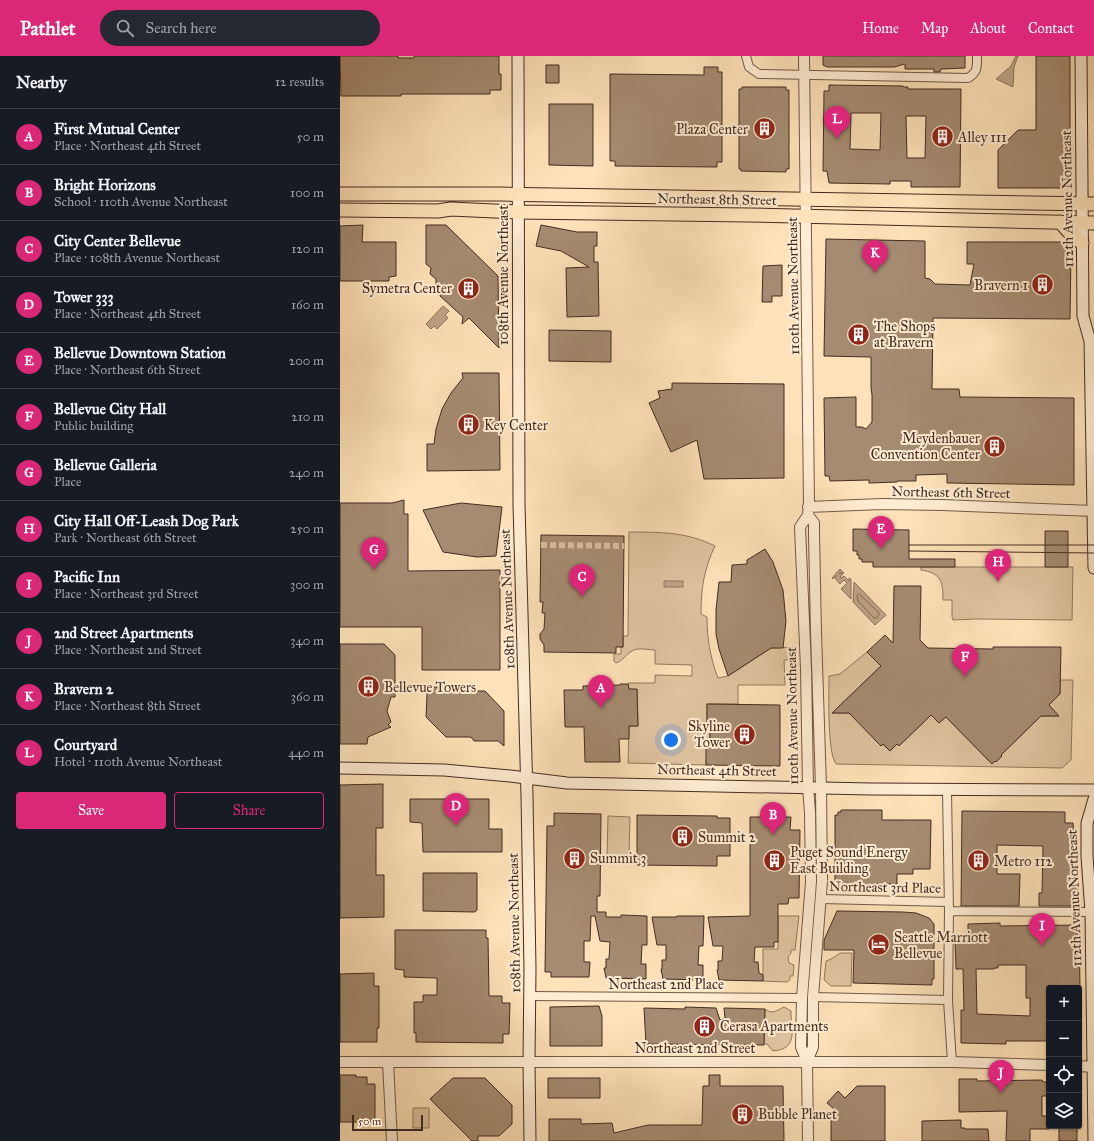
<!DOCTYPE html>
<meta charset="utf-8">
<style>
:root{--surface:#171b24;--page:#242831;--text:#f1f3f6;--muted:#9ea1a6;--line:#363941;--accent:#db2777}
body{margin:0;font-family:"IM FELL Great Primer",serif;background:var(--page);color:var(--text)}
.controls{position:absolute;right:12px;bottom:12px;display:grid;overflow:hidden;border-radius:4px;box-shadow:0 1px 3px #0004}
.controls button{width:36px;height:36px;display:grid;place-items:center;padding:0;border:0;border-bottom:1px solid var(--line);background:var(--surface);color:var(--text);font:20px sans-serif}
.scale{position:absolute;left:12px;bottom:10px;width:71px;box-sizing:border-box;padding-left:4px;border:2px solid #432c22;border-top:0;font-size:11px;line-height:14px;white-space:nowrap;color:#432c22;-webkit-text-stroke:3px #ffecd2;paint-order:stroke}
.you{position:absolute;left:331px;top:684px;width:14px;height:14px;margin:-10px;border:3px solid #fff;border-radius:50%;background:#1a73e8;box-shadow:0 0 0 6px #1a73e833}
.badge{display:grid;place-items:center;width:26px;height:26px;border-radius:50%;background:var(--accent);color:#fff;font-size:13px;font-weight:700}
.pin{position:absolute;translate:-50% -33px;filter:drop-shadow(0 1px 2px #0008)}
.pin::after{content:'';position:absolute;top:21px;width:14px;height:12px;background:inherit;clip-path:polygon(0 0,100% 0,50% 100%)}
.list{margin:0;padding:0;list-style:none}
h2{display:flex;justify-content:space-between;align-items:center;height:52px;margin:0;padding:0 16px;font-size:17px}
h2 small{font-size:13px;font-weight:400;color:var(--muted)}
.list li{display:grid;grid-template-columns:26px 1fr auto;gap:12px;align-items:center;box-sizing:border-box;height:56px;padding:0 16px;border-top:1px solid var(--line)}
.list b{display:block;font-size:15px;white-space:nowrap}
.list p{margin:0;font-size:13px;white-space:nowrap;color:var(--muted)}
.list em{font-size:13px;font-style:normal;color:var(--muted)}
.actions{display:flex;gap:8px;padding:12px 16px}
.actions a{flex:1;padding:9px 0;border:1px solid var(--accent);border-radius:4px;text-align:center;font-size:14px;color:var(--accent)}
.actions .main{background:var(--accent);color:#fff}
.icon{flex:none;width:22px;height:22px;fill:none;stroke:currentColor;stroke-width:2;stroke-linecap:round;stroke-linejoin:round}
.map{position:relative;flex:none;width:754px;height:1085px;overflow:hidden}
header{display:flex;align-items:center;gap:24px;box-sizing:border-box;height:56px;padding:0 20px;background:var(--accent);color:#fff}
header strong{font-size:19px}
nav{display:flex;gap:22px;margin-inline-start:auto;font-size:14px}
.search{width:280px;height:36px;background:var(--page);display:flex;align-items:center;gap:10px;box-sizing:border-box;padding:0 14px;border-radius:22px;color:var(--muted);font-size:15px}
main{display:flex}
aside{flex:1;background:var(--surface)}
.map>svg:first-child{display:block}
.green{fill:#dfc39f;stroke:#917860}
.water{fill:#bfa486;stroke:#8d745e}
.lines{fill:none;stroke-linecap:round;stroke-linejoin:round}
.shore{stroke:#816854;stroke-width:1}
.building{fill:#a58b71;stroke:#432c22;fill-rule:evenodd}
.pedestrian-tunnel{stroke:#d9be9b;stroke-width:6;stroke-dasharray:6 3;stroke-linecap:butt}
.minor-casing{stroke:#725a48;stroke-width:10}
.tertiary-casing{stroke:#725a48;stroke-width:12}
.secondary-casing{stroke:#432c22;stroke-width:13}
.primary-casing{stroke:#432c22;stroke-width:15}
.minor{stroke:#ffecd2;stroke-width:8}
.tertiary{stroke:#ffecd2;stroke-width:10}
.secondary{stroke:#ffecd2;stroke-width:11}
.primary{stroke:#ffe2b9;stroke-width:13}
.tram{stroke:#432c22;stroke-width:1}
.labels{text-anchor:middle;stroke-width:4;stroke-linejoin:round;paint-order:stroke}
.poi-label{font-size:14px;fill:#432c22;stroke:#ffecd2;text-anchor:start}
.street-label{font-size:14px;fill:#432c22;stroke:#ffecd2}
</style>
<header>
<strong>Pathlet</strong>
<div class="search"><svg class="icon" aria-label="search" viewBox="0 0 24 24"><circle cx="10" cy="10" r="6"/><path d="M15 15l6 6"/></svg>Search here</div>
<nav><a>Home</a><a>Map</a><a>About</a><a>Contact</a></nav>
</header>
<main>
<aside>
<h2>Nearby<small>12 results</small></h2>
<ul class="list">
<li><span class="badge">A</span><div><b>First Mutual Center</b><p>Place · Northeast 4th Street</p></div><em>50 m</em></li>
<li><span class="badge">B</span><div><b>Bright Horizons</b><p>School · 110th Avenue Northeast</p></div><em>100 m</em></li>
<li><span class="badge">C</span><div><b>City Center Bellevue</b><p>Place · 108th Avenue Northeast</p></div><em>120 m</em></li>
<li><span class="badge">D</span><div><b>Tower 333</b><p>Place · Northeast 4th Street</p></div><em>160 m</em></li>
<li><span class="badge">E</span><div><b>Bellevue Downtown Station</b><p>Place · Northeast 6th Street</p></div><em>200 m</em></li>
<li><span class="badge">F</span><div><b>Bellevue City Hall</b><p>Public building</p></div><em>210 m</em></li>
<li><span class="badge">G</span><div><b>Bellevue Galleria</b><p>Place</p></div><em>240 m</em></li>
<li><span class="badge">H</span><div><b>City Hall Off-Leash Dog Park</b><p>Park · Northeast 6th Street</p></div><em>250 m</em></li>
<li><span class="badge">I</span><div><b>Pacific Inn</b><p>Place · Northeast 3rd Street</p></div><em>300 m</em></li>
<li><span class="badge">J</span><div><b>2nd Street Apartments</b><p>Place · Northeast 2nd Street</p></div><em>340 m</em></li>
<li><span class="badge">K</span><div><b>Bravern 2</b><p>Place · Northeast 8th Street</p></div><em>360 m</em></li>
<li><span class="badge">L</span><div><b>Courtyard</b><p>Hotel · 110th Avenue Northeast</p></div><em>440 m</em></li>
</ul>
<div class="actions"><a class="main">Save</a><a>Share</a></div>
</aside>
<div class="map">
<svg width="754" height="1085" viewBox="0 0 754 1085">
<rect width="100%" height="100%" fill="#ffe2b9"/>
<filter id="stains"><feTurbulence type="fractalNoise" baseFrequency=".005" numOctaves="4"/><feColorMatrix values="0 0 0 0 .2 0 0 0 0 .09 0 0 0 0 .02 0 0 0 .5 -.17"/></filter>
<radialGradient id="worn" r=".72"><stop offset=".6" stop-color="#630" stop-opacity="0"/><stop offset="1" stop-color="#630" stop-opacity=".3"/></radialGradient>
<path class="green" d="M289 476C320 476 347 476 375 490 364 513 361 532 361 558L367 561C367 582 370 601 378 622L388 620 431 592 453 591V600L451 604H444L445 629H398V648H367V667H370V684H368L366 709 288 707 289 670H298L297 634 289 633 288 627H315V619L352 620V609L315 608V594C309 594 298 591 292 595 286 598 283 605 276 607L274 605V598H281V591H283V580H288Z
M581 511H733L732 564 636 563 613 564 612 561V544H603C603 525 601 517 581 514Z
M527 596 532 601 535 598 544 607 492 657H509L550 695 557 688 559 690 591 659 599 667 604 662V659L652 708 655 705 656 706 662 700 661 699 701 660H718L709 649 720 638V624H733L731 704 722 712 496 708C487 696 489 637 489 620L500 618Z
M268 760 290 761 289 800H267Z
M438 860H459L455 894H451V897L448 901 449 907 454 909 453 920H450V924L447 926 423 925V893H438Z
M500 897H512L511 930H491L484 924 486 905 491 903Z
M444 951 451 955V958C452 977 457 993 433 995L427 988H424L425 953C431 959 438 954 444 951Z
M73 1052H89V1072H73Z"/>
<path class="water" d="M676 0H678L674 11 673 31 656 23 671 10Z
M103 250 109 255 105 259 108 262 97 273 94 270 91 273 86 268Z
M500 513 504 517 503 518 500 516 499 518 501 517 502 519 500 521 501 522 504 520 509 525V522L511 523V543L501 533 507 527 504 524 500 528 495 522 497 519 493 523 492 522Z
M324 525H343V531H324Z
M514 526 546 559 535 569 513 546Z"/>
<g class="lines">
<path class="shore" d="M519 538 539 557V559L537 562H534L518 545 517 540Z"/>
</g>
<path class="building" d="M0 0H58V2H74V0H159V18H161V34H150V38H61V40H1Z
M483 0H625V12L601 13 600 16H594V13H565V8L554 11H487L483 9Z
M696 0H730V127L725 132H658V94L678 74H696Z
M206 9H219V27H206Z
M364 11H378V16H382V106H377V111L275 110V105H270V18L364 19Z
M489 29 563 30 564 31H568V33H621L620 131H571V125H550V128L489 127 487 115H483L484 35H489ZM511 57H541L540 94 510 93ZM566 60H586L585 102H567Z
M402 31H446V34H449V113H446V116L401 115V113H399V33H402Z
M209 48H253V110L209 109Z
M23 169 22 186H56V220L49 221V225H0V170Z
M86 169H106L158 220 159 292 129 262 122 268 123 261 100 240 101 234 96 229V223L90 218 91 212 86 208Z
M201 169 237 176H257V190H254V206H258L259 260 227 261 226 212 249 211 221 195 196 190Z
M486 183 585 185V222L590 223 595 228 630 229 634 208H627V186H721L728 191 731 197 730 263 593 262 592 333H619L620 341 734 342V429L607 427V418L576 419V425H557V426L529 427V424L490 425 489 420H485L484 342 516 341V371H522L526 373 532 366V339L531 332V301L484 300Z
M442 209V240H432V246H422L423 210Z
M209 274 271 275V306L209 305Z
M122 317H159L160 414 87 415V388H94L96 373 102 353 111 337 123 322Z
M332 327 444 328V422L364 423 357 384 331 396 309 347 320 342 318 335 332 333Z
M64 444V458H68V515L160 514V614H82V571H0V447H52Z
M121 447 162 451 156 500 137 501 103 496 83 454Z
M513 473 569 474V503H615V511H533V506H522V503H519V499H517V495H513Z
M705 475H728V511H705Z
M201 479 284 480 283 591H276V597L204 596V589L200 583V578L204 573 205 557H202L203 546H200Z
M425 493 433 506 443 534 446 565 443 592H431L388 620 379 593 376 578V554L379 526H391L392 509 407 508V504Z
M554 530H581L580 584 588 592 653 593V591H721L720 638 709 649 719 660H701L661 699 662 700 656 706 655 705 652 708 606 661 599 667 591 659 559 690 557 688 550 695 543 688 541 690 509 657H492L541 610 527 596 545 579 553 587Z
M0 588H44L55 599V641H51L47 655 51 666 48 669 51 671 28 681 27 688H0Z
M280 628H288L289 633H297L298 670H289V683H279L280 706H245L244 671H225L224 634H243V630L280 629Z
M81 631H114L118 635H145L164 655V690L158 685H134L131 681H106L86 661 87 638Z
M367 648 440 649V710L366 709V690H368V684H370V667H367Z
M43 728V772H36V819H44V861L0 862V729Z
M70 743H149V773H162V796H83L82 767 70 766Z
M501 754H542V764H591L590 813H573V818H557V828H537V830H500V828H497V825H495V759H498V756H501Z
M622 755 725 756V767H733L739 848H736V850H699V837H702L703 790 657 789V818H680L679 850H621Z
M214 757 261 758 260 840H257V856H266V861H281V859L307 860V889H302L301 908H306V923L266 922 264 912H266V903H269L270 886 260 885 255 860H251L250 885H244V906H250L249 921H211V916H205L207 770H214Z
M297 759 377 760V762H390V800H377V810L297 809Z
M410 761H451L450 774H460L459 842H449L448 848H438V886H434V891H415L414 906H418L419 917 423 919V925L379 924 377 914H378V905H382L383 890H373L368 861 410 860Z
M83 817H137V854L135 856 83 855Z
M497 855 563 856 576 857 589 862 594 868V923H592V929L513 927 514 894H484V884Z
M337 860H364L363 890H359L358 909H363V924L323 923 321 913H322V904H326V889H317L312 861H337Z
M660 867V870L739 869 740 932H709V985H666V988L621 987V954H624L623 913H616L615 884H628V868ZM658 909H686V942H690V960L637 958 636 913H654V912H658Z
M55 874H146V882H148L149 940H162V947H170L169 978H163V987L76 986V977H74V946H83V939H97V922L64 921V914L55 913Z
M34 917V930H39V972H37V986H0V918Z
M259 950 262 960V990H210V951Z
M345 951 376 952 380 964 385 962 384 952 425 953 424 989 306 988 304 952 345 953Z
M0 1019H16V1021H27V1028H35V1066H0Z
M369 1019H380V1030H443L444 1085H209V1063H241V1068L272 1067 274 1077 308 1069H362L363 1030H369Z
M113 1022H145L172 1049V1068L159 1080H138V1085H132L90 1043Z
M208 1022H260V1042H208Z
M619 1023H637V1025L702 1024 703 1026H709V1040H702V1060H709V1073H690V1085H666L667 1055 619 1056Z
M517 1030H545V1085H491V1057L494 1053 487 1047 498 1035 505 1042Z
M621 1064V1072H625V1073H648L649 1085H582V1065Z
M719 1070H737V1085H719Z"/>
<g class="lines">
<path class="pedestrian-tunnel" d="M201 489 284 490"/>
<defs>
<path id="minor" d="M406 0 409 11 419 18 628 22C638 16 637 11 637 0
M607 734 609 855 608 944 612 1006
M481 843 609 846
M609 855 751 856
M190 940 462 942
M473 941 608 944"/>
<path id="tertiary" d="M464 0 469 448 468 459 460 471 466 613 468 731 470 757 471 826 462 942 461 991 467 1006 468 1085
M468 451 542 448 602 449 754 455
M0 1006H612L709 1009
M48 1006 52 1085
M467 1006 473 991V941L482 825 481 731 476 576 474 479V467L468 459
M739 1010 754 1011"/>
<path id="secondary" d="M178 0 179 448 187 740 190 913 189 1006 190 1085
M741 0 743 260 750 285 754 512
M0 712 104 714 170 720 227 727 531 733 754 734
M754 1085 751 856 747 800V767L754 743"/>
<path id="primary" d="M0 138H160L754 148
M0 154 98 155 111 153 178 156 408 159 754 167
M720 166 728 175 742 187"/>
</defs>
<use href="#minor" class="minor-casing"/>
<use href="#tertiary" class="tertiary-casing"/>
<use href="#secondary" class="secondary-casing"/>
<use href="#primary" class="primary-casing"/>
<use href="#minor" class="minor"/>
<use href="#tertiary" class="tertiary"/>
<use href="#secondary" class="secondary"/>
<use href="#primary" class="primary"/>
<path class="tram" d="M569 489H754
M569 495 754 497"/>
</g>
<defs>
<symbol id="building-disc" viewBox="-11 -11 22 22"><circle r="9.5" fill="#8f2418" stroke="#ffecd2"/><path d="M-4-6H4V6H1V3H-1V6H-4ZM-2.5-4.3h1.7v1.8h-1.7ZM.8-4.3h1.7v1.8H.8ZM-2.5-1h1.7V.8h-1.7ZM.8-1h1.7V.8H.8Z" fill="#fff"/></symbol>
<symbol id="hotel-disc" viewBox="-11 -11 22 22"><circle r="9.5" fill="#8f2418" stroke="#ffecd2"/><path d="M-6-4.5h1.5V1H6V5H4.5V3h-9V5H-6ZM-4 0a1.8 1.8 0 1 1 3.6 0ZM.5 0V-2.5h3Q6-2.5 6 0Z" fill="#fff"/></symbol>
</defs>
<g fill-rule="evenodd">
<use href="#building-disc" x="412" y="60" width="25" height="25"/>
<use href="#building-disc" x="590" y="68" width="25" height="25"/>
<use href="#building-disc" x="690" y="216" width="25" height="25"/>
<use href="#building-disc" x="116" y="220" width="25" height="25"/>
<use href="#building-disc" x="506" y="266" width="25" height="25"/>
<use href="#building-disc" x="116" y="356" width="25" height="25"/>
<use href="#building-disc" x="642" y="378" width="25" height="25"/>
<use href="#building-disc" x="16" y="618" width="25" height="25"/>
<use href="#building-disc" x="392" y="666" width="25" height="25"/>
<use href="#building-disc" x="330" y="768" width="25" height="25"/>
<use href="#building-disc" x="222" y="790" width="25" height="25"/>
<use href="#building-disc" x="422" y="792" width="25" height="25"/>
<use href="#building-disc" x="626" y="792" width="25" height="25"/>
<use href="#hotel-disc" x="526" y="876" width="25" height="25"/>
<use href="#building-disc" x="352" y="958" width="25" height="25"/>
<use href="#building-disc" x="390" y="1046" width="25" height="25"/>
</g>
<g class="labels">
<g class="poi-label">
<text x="408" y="78" text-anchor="end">Plaza Center</text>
<text x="618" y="86">Alley 111</text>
<text x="688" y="234" text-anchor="end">Bravern 1</text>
<text x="112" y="237" text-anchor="end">Symetra Center</text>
<text x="534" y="275">The Shops<tspan x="534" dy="16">at Bravern</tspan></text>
<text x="144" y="374">Key Center</text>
<text x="640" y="387" text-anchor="end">Meydenbauer<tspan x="640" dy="16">Convention Center</tspan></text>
<text x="44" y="636">Bellevue Towers</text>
<text x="390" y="675" text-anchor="end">Skyline<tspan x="390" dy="16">Tower</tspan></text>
<text x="358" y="786">Summit 2</text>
<text x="450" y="801">Puget Sound Energy<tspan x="450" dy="16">East Building</tspan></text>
<text x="250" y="807">Summit 3</text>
<text x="654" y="810">Metro 112</text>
<text x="554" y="886">Seattle Marriott<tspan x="554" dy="16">Bellevue</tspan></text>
<text x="380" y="975">Cerasa Apartments</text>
<text x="418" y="1063">Bubble Planet</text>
</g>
<g class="street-label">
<text transform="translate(377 143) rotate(1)" y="5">Northeast 8th Street</text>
<text transform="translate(727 143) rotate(-91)" y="5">112th Avenue Northeast</text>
<text transform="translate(163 219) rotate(-90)" y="5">108th Avenue Northeast</text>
<text transform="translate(453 230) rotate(-91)" y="5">110th Avenue Northeast</text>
<text transform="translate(611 436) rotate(1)" y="5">Northeast 6th Street</text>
<text transform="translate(167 543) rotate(-92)" y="5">108th Avenue Northeast</text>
<text transform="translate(452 660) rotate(-91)" y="5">110th Avenue Northeast</text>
<text transform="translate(377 714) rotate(1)" y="5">Northeast 4th Street</text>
<text transform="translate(545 831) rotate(1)" y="5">Northeast 3rd Place</text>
<text transform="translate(734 842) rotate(-92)" y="5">112th Avenue Northeast</text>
<text transform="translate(174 867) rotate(-91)" y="5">108th Avenue Northeast</text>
<text x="326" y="933">Northeast 2nd Place</text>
<text x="355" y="997">Northeast 2nd Street</text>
</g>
</g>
<rect width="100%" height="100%" filter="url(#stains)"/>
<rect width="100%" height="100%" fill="url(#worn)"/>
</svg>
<div class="controls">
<button>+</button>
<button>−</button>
<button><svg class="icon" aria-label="locate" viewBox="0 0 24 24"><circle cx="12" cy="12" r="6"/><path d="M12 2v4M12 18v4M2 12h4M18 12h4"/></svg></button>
<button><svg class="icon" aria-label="layers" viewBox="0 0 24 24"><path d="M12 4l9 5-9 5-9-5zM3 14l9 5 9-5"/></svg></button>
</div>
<div class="scale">50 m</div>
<div class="you"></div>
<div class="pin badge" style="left:261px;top:652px">A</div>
<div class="pin badge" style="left:433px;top:779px">B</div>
<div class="pin badge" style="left:242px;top:541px">C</div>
<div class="pin badge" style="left:116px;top:770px">D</div>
<div class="pin badge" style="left:541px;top:493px">E</div>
<div class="pin badge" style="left:625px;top:621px">F</div>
<div class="pin badge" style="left:34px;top:514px">G</div>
<div class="pin badge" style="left:658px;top:526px">H</div>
<div class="pin badge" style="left:702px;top:890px">I</div>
<div class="pin badge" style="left:661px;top:1037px">J</div>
<div class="pin badge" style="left:535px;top:217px">K</div>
<div class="pin badge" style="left:497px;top:83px">L</div>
</div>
</main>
